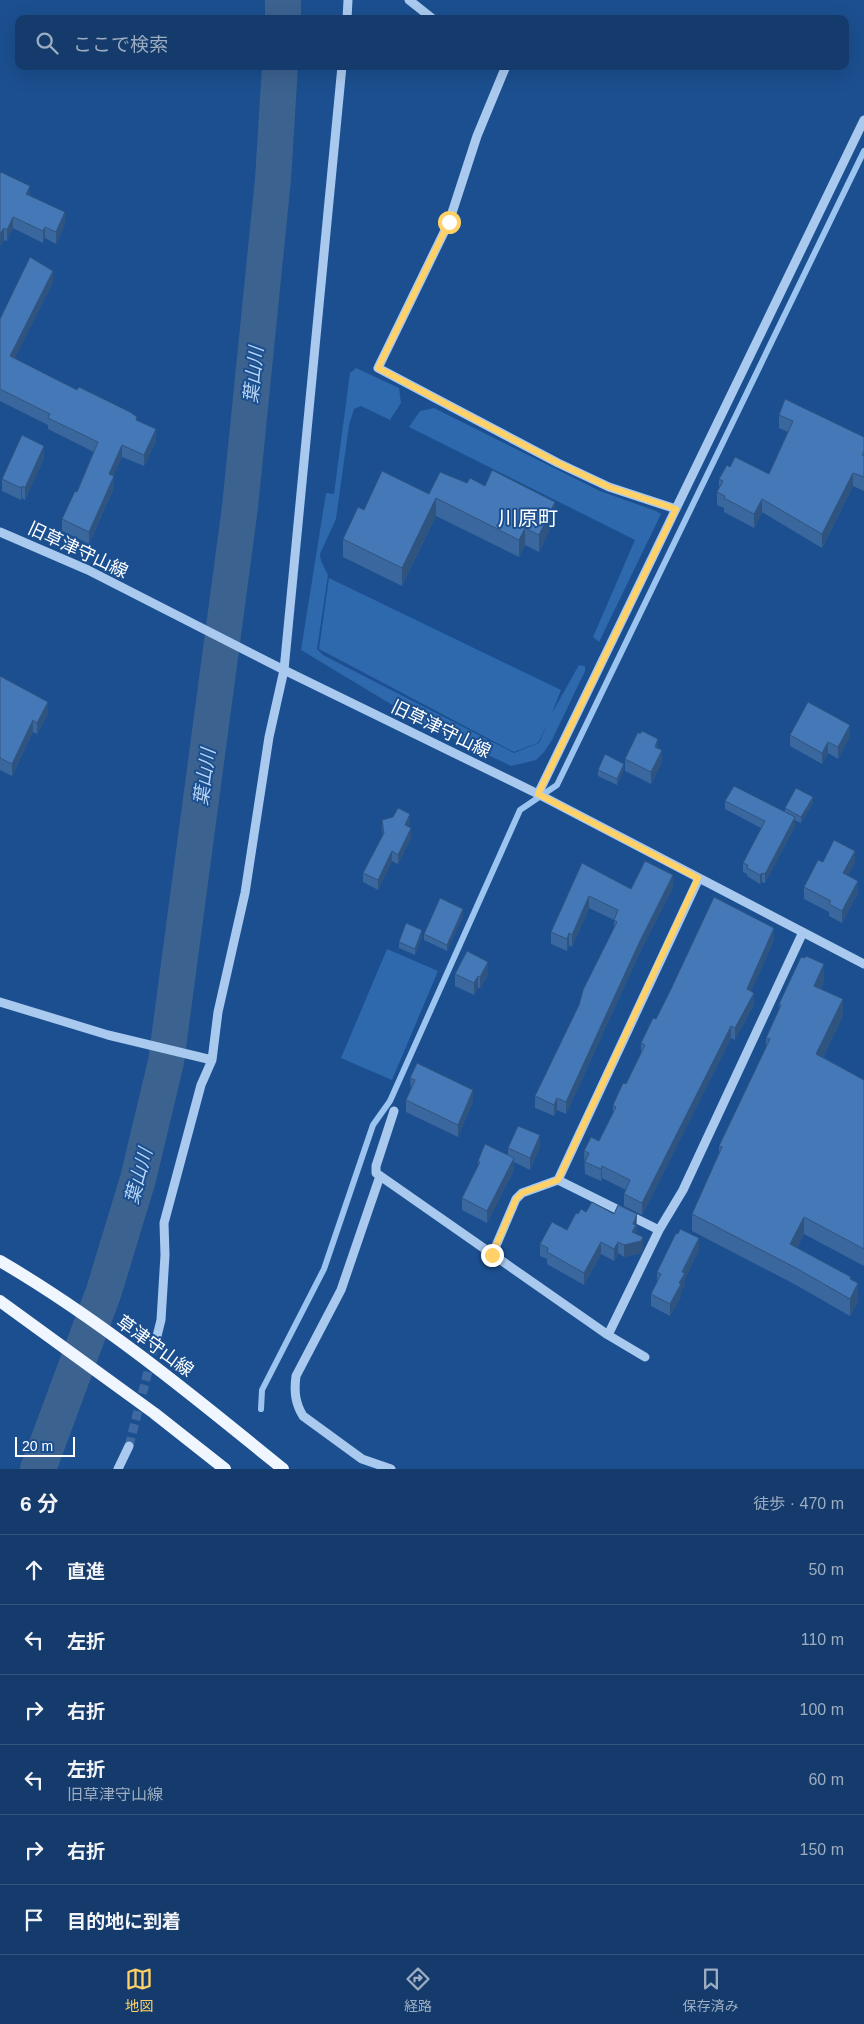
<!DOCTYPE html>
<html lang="ja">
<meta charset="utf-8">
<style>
:root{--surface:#143b6b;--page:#214673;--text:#f1f3f6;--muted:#9dadc1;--line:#33557e;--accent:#ffd166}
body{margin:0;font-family:Arial,"Noto Sans JP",sans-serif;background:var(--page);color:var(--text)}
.scale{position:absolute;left:15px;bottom:12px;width:60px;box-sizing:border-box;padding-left:5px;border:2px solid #fff;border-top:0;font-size:14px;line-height:18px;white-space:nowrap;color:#fff;-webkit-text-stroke:4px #1b4f8f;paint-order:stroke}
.stop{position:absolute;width:15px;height:15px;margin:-11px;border:4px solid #ffd166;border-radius:50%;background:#fff}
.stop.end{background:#ffd166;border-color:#fff;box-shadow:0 1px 5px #0008}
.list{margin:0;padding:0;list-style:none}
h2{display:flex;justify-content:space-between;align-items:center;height:65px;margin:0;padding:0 20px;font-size:21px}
h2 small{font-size:16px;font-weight:400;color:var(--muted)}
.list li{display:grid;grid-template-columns:32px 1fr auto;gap:15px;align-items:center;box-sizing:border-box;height:70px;padding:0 20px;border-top:1px solid var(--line)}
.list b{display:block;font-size:19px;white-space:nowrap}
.list p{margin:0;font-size:16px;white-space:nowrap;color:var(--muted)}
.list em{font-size:16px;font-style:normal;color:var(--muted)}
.icon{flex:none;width:28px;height:28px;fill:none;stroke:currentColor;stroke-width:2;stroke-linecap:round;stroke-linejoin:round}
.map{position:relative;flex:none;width:864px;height:1469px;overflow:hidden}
.search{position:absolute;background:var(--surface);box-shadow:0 5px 20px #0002;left:15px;right:15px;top:15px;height:55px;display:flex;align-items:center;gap:12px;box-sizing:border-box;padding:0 18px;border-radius:10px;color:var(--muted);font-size:19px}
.sheet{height:485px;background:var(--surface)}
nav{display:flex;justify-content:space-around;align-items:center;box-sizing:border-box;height:70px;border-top:1px solid var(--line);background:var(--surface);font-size:14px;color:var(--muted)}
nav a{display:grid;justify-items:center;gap:2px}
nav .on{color:var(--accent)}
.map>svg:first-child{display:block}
.green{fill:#2e69ad}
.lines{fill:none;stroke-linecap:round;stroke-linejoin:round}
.stream{stroke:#9cc4f0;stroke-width:6}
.river{stroke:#3c6290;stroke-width:36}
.minor-tunnel{stroke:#3d69a0;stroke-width:9;stroke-dasharray:9 4.5;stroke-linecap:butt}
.minor{stroke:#a9c9ee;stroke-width:9}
.major{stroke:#f0f6ff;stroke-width:12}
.wall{fill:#3a679d}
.shaded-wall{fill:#305480}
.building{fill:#4478b7;stroke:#305480}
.route{stroke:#ffd166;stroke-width:6}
.labels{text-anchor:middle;stroke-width:4;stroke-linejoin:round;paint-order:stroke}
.street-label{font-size:18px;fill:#fff;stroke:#1b4f8f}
.water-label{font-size:19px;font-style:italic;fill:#b5d3f5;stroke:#1b4f8f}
.quarter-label{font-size:20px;fill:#fff;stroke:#1b4f8f}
</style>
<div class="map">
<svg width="864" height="1469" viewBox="0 0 864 1469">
<rect width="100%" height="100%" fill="#1b4f8f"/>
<path class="green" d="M356 368 399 388 401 403 390 420 361 406 354 409 349 425 336 519 320 554 321 561 328 575 317 649 323 655 514 753 539 743 548 723 538 743 514 752 319 649 329 578 561 690 552 713 579 665 585 666V671L552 740 544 752 536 760 511 766 424 724 301 650 326 493 334 494 350 373Z
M434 408 600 491 656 511 661 514 599 642 593 637 635 540 409 427 420 411Z
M387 949 438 971 392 1080 341 1058Z"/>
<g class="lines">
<path class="stream" d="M261 1409 262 1390 324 1269 373 1125 390 1101 520 810 557 785 864 151"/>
<path class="river" d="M283 19V0
M38 1469 104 1291 138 1179 166 1062 240 507 273 179 280 66"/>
<path class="minor-tunnel" d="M129 1446 155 1344"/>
<path class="minor" d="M409 0 433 19
M347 19 348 0
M506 66 477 136 449 222 378 368 558 463 609 487 676 509
M0 532 88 570 284 670 538 794 864 964
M538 794 864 120
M0 1002 108 1035 212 1060
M394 1111 376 1166V1173L608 1335 645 1357
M380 1176 341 1290 296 1376C294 1391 295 1403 303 1416L362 1459 391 1469
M558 1180 659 1230
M492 1255 516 1199 522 1193 558 1180 699 878
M608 1335 659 1230 683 1190 803 932
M155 1344 161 1320 165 1255 164 1223 201 1085 212 1060 218 1012 245 893 269 737 284 670 342 66
M118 1469 129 1446"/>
<path class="major" d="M0 1261C101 1320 192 1395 283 1469
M0 1301 154 1413 225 1469"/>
</g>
<path class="wall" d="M0 173 30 195 65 224 56 244 45 238 43 243 13 228 7 241 4 240 0 246Z
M53 282 14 358 137 421 156 441 144 466 122 457 113 476 114 488 89 544 62 531V519L77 492 94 452 48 429V425L0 401V319Z
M779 415 864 437V491L853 486 822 548 762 512 754 528 724 512V508L717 505V492L719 488V479L730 467 769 474 788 432 779 428Z
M44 458 25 500 22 498 21 500 2 491V479Z
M467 483 485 486 555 519 539 552 525 545 519 557 436 516 402 586 343 557V539L364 510 429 494Z
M0 676 48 714 37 734 33 732 12 776 0 770Z
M790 735 850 736 838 759 828 753 822 764 790 746Z
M658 748 662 762 651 784 625 771V759Z
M598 770H624L617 785 598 776Z
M725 801 785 812V808L813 803 801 823 795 820V826L765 883 762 882 760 884 747 876V874L743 872V863L761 828 725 809Z
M382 820 410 824 408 827 411 838 398 864 392 861 378 890 363 882V873L383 836 382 829Z
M823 862 855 863 848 875 858 892 842 923 829 916V912L804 899V887Z
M582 863 631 889 673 887 640 952 566 1114 557 1110 554 1116 535 1108V1096L579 1005 614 927V920L589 908 572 947 569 945 567 951 551 944V932Z
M463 915 447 951 424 940V934Z
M422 936 415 955 399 948V942Z
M774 940 751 991 754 1004 735 1040 731 1038 642 1215 624 1206V1194L626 1190 602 1178 601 1181 585 1174 584 1151 599 1141 613 1113V1105L626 1084 641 1053V1043L656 1019Z
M455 974H488L480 989 478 987 474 995 455 986Z
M824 981 821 989 843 1016 823 1057 864 1080V1266L804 1234 797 1248 851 1279 858 1300 850 1316 796 1285 692 1231V1214L719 1153V1146L766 1047V1038L779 1009V1004Z
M410 1078 473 1101 458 1137 406 1112V1100L411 1090Z
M540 1147 530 1170 514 1162V1170L487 1223 462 1210V1198L478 1167V1161L508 1155V1148Z
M586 1212 637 1226 636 1234 643 1249 641 1253 624 1257 618 1253 614 1261 601 1254 584 1285 547 1264V1259L540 1256V1244L567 1230 578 1214Z
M699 1249 685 1279V1285L681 1291V1296L670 1316 651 1306V1294L657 1283V1272Z"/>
<path class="shaded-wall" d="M30 186V198L26 194Z
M65 212V224L56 244V232Z
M13 217V228L7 241V230Z
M45 227V238L43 243V231Z
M4 228V240L0 246V234Z
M53 271V282L10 368V356Z
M156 429V441L144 466V455Z
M122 445V457L109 485V474Z
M44 446V458L25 500V488Z
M853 473V486L822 548V534Z
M114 476V488L89 544V532Z
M22 486V498L21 500V488Z
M436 498V516L402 586V568Z
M762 499V512L754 528V514Z
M555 502V519L539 552V535Z
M525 528V545L519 557V540Z
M48 702V714L37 734V723Z
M33 720V732L12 776V764Z
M850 725V736L838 759V747Z
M658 739V751L655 747Z
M828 742V753L822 764V753Z
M662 750V762L651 784V772Z
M624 764V770L617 785V779Z
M813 797V803L801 823V817Z
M410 814V824L405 835V825Z
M795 817V826L765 883V874Z
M411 828V838L398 864V855Z
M392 851V861L378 890V880Z
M855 851V863L843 885V873Z
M762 873V882L760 884V875Z
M673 875V887L640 952 566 1114V1102L640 941Z
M858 881V892L842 923V911Z
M589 896V908L572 947V935Z
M463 909V915L447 951V945Z
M774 928V940L747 1001V989Z
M422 930V936L415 955V949Z
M569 933V945L567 951V939Z
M488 962V974L480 989V977Z
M824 964V981L814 1003V986Z
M478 976V987L474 995V983Z
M754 993V1004L735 1040V1028Z
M843 999V1016L816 1071V1054Z
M731 1026V1038L642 1215V1203Z
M473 1090V1101L458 1137V1125Z
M557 1098V1110L554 1116V1105Z
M540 1135V1147L530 1170V1158Z
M514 1158V1170L487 1223V1211Z
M602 1166V1178L601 1181V1169Z
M637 1214 636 1237H643V1249L641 1253 624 1257V1245Z
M804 1217V1234L790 1261V1244Z
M699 1238V1249L685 1279V1285L681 1291V1296L670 1316V1304L682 1272Z
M601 1242V1254L584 1285V1273Z
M618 1242V1253L614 1261V1249Z
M858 1283V1300L850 1316V1299Z"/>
<path class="building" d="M1 172 30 186 26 194 65 212 56 232 45 227 43 231 13 217 7 230 4 228 0 234V173Z
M30 257 53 271 10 356 77 390 79 387 130 412 137 417 136 420 156 429 144 455 122 445 109 474 114 476 89 532 62 519 75 491 77 492 98 442 48 418 50 414 0 389V319Z
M785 399 864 437V451L862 455 864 456V477L853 473 822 534 762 499 754 514 724 498 725 496 717 492 723 481 719 479 727 465 730 467 735 457 769 474 793 421 779 415Z
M22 435 44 446 25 488 22 486 21 488 2 479Z
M492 470 555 502 539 535 525 528 519 540 436 498 402 568 343 539 358 507 364 510 382 471 429 494 440 472 467 483 470 478 485 486Z
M0 676 48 702 37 723 33 720 12 764 0 758Z
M808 702 850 725 838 747 828 742 822 753 790 735Z
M642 731 658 739 655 747 662 750 651 772 625 759 638 732 640 734Z
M605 754 624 764 617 779 598 770Z
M734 786 795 817 765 874 762 873 760 875 747 868 748 865 743 863 765 821 725 801Z
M796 788 813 797 801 817 785 808Z
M398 808 410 814 405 825 411 828 398 855 392 851 378 880 363 873 384 833 382 820 393 817Z
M834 840 855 851 843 873 858 881 842 911 829 904 831 901 804 887 818 860 823 862Z
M645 861 673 875 640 941 566 1102 557 1098 554 1105 535 1096 579 1005 583 990 617 922 614 920 618 910 589 896 572 935 569 933 567 939 551 932 582 863 631 889Z
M714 897 774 928 747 989 754 993 735 1028 731 1026 642 1203 624 1194 630 1180 602 1166 601 1169 585 1162 589 1153 584 1151 591 1137 599 1141 616 1107 613 1105 623 1083 626 1084 645 1045 641 1043 653 1018 656 1019 671 989Z
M440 898 463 909 447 945 424 934Z
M406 923 422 930 415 949 399 942Z
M467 951 488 962 480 977 478 976 474 983 455 974Z
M806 956 824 964 814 986 843 999 816 1054 864 1080V1249L804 1217 790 1244 851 1277 850 1279 858 1283 850 1299 796 1268 692 1214 722 1147 719 1146 770 1039 766 1038 781 1005 779 1004 801 957 805 958Z
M417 1063 473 1090 458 1125 406 1100 415 1080 410 1078Z
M518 1126 540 1135 530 1158 508 1148Z
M485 1144 514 1158 487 1211 462 1198 480 1162 478 1161Z
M592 1202 614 1214 618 1205 637 1214 633 1224 636 1225 632 1232 643 1237 641 1241 624 1245 618 1242 614 1249 601 1242 584 1273 547 1252 548 1248 540 1244 552 1222 567 1230 576 1213 578 1214 581 1209 586 1212Z
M680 1229 699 1238 682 1272 685 1273 679 1283 681 1284 670 1304 651 1294 661 1274 657 1272 676 1233 678 1234Z"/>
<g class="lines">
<path class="route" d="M449 222 378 368 558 463 609 487 676 509 538 794 698 878 558 1180 522 1193 516 1199 492 1255"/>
</g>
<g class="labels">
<g class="street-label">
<text transform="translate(78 550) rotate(25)" y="6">旧草津守山線</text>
<text transform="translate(441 729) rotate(26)" y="6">旧草津守山線</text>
<text transform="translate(155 1346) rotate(36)" y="6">草津守山線</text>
</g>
<g class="water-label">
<text transform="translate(253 375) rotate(-84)" y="7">葉山川</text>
<text transform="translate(204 777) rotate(-82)" y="7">葉山川</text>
<text transform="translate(138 1176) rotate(-75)" y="7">葉山川</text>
</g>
<g class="quarter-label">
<text x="528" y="525">川原町</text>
</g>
</g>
</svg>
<div class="scale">20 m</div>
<div class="stop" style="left:449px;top:222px"></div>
<div class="stop end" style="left:492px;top:1255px"></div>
<div class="search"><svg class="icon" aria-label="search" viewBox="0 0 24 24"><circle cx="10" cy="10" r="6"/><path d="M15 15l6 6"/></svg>ここで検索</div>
</div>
<section class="sheet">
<h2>6 分<small>徒歩 · 470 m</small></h2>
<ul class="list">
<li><svg class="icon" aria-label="ahead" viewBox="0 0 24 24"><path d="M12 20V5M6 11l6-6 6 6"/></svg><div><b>直進</b></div><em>50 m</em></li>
<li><svg class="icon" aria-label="left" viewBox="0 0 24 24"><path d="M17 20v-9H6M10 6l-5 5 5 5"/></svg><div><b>左折</b></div><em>110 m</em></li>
<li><svg class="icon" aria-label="right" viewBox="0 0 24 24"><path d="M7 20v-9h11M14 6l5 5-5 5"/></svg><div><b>右折</b></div><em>100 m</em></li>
<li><svg class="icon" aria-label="left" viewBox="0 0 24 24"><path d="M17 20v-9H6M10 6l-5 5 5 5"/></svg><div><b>左折</b><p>旧草津守山線</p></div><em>60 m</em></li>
<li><svg class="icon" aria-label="right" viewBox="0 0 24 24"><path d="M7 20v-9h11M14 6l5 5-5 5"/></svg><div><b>右折</b></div><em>150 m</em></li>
<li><svg class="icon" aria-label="arrive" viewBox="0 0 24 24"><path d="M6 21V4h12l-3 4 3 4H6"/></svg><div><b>目的地に到着</b></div></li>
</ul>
</section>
<nav>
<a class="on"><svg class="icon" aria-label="map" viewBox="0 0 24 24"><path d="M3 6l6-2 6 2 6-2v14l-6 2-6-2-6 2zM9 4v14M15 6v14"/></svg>地図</a>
<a><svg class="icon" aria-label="directions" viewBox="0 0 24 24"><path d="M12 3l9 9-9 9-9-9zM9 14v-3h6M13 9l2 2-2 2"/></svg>経路</a>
<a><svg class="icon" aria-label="saved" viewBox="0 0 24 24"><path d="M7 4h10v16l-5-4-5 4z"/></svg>保存済み</a>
</nav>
